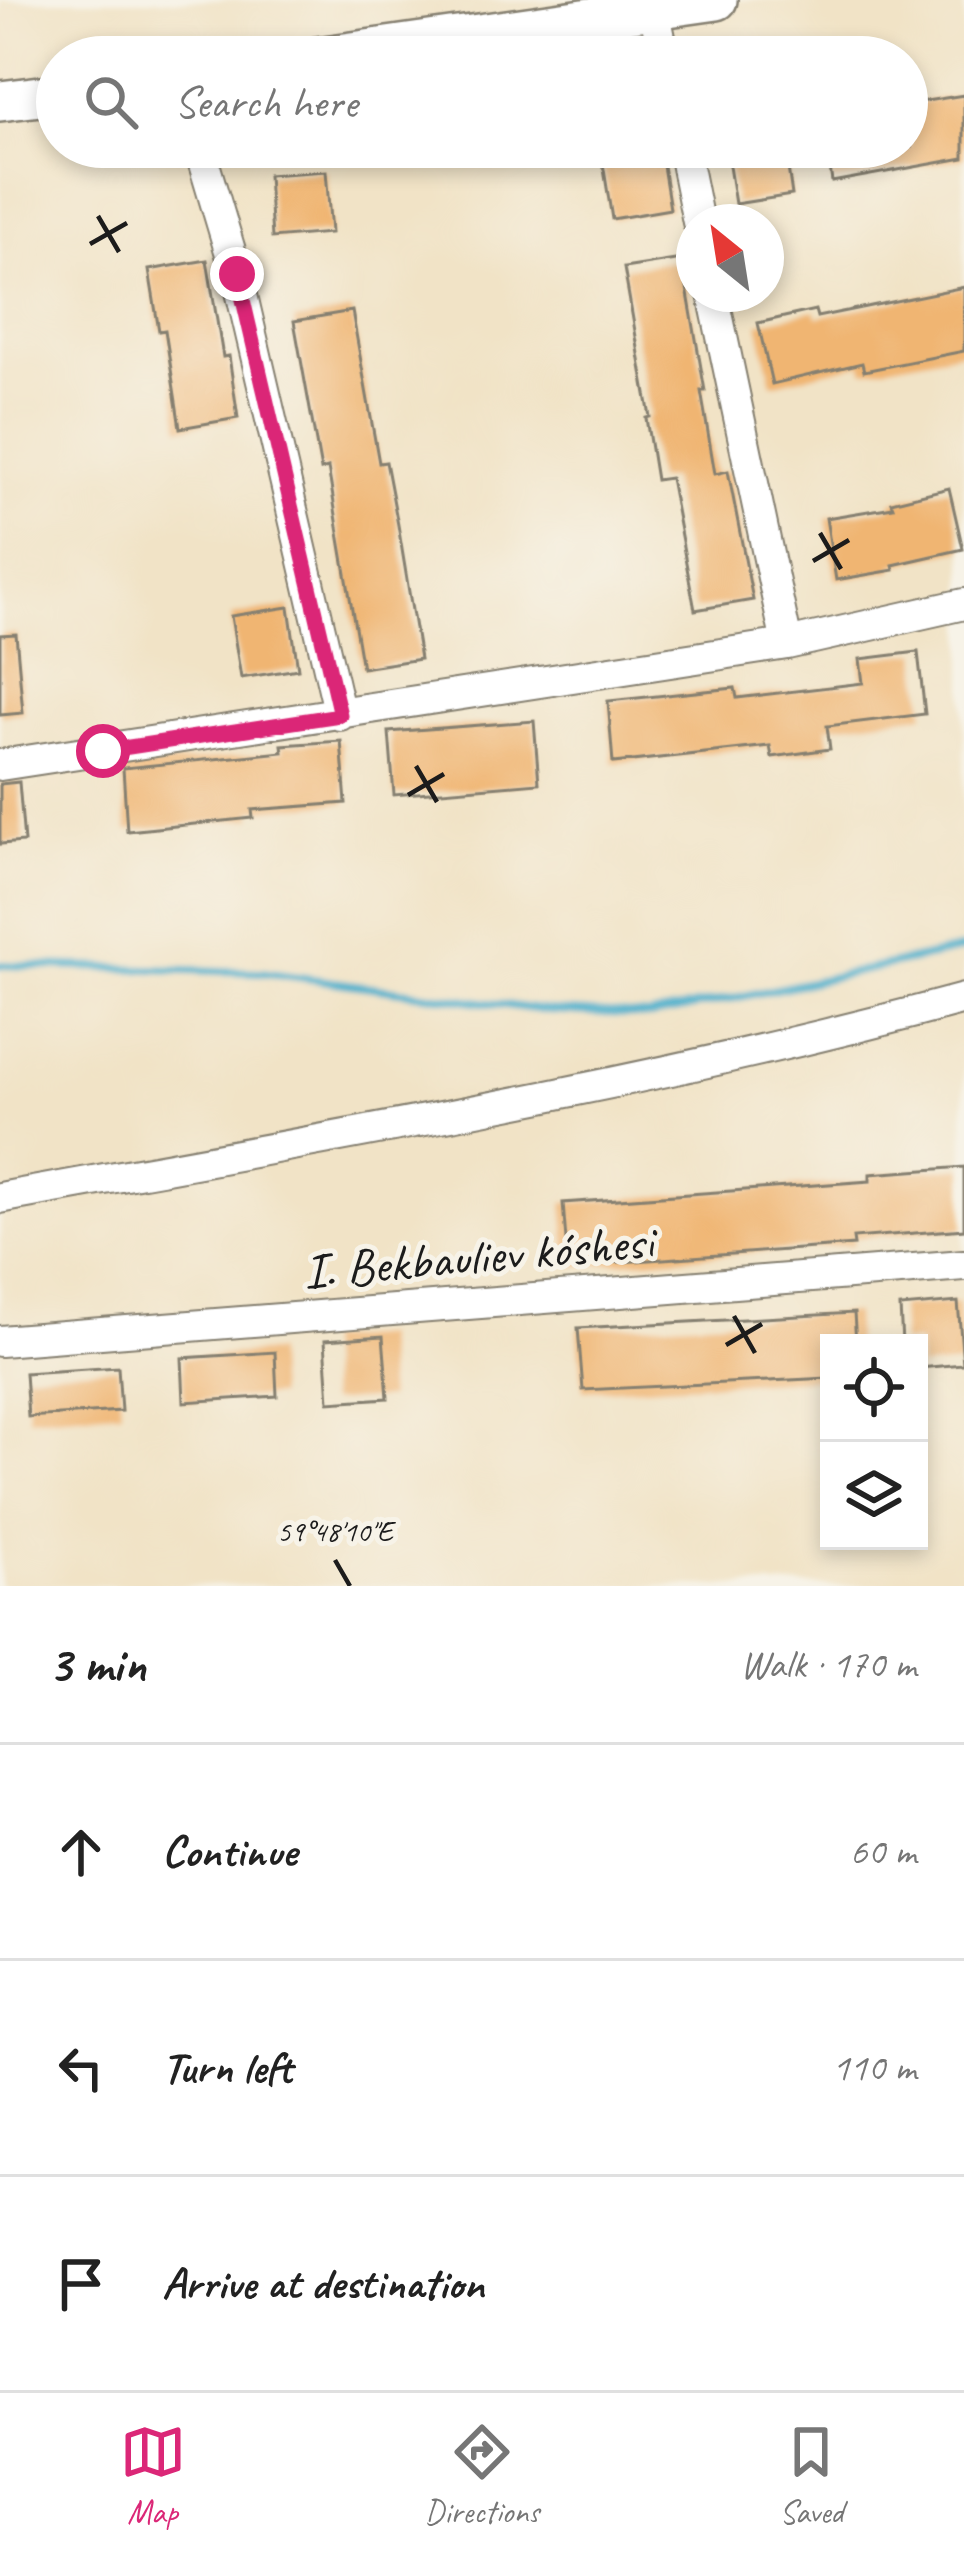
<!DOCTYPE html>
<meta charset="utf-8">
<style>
:root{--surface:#fff;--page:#f6f6f6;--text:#222;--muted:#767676;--line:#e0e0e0;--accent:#db2777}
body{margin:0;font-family:Caveat,sans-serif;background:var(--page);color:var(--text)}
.controls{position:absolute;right:36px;bottom:36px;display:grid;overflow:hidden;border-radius:0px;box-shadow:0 6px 18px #0003}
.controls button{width:108px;height:108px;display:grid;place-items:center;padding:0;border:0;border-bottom:3px solid var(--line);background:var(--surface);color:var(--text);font:60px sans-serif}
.compass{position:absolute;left:676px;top:204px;width:108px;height:108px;border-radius:50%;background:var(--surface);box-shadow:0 6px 18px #0003;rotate:330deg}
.stop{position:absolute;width:36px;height:36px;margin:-27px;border:9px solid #db2777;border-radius:50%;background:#fff}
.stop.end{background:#db2777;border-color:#fff;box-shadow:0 3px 12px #0008}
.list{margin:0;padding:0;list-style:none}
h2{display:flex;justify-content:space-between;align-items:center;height:156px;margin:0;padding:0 48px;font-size:51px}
h2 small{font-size:39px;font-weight:400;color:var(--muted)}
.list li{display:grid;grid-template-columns:78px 1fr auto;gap:36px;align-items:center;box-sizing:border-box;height:216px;padding:0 48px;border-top:3px solid var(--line)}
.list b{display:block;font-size:45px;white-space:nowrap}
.list em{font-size:39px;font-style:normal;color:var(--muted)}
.icon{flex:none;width:66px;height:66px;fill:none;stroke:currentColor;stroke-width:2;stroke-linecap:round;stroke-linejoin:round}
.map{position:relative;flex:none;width:964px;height:1586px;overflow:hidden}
.search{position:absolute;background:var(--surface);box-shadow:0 6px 18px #0003;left:36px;right:36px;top:36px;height:132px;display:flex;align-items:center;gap:30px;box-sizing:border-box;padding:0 42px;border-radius:66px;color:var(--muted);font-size:45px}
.sheet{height:804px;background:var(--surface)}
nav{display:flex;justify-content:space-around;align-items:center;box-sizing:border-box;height:168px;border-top:3px solid var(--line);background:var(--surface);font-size:33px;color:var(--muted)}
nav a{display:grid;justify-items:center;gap:6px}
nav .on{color:var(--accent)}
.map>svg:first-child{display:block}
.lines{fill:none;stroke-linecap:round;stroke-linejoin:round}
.stream{stroke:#4baeca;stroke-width:8}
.building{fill:#f0b572}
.minor-casing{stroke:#868071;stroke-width:34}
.tertiary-casing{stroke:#868071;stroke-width:44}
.minor{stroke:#fff;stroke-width:30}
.tertiary{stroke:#fff;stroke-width:39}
.route{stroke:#db2777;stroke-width:15}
.ticks{fill:none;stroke:#1c1c1c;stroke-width:4.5}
.labels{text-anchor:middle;stroke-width:10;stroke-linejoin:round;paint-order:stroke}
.street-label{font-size:51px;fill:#1c1c1c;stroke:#f7f3e8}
.ticks-label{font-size:30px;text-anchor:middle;fill:#1c1c1c;stroke:#f7f3e8;stroke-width:10;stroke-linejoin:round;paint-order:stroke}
</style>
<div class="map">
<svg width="964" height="1586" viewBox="0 0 964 1586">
<rect width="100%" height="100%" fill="#f7f3e8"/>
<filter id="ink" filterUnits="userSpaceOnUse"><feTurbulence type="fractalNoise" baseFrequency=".00833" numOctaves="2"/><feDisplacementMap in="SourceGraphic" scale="24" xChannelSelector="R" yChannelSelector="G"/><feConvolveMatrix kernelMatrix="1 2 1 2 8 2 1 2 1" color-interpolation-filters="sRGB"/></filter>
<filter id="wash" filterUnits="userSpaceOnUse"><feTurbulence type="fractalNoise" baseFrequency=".004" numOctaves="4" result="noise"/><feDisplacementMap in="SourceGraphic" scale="48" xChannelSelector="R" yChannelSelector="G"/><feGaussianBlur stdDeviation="2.7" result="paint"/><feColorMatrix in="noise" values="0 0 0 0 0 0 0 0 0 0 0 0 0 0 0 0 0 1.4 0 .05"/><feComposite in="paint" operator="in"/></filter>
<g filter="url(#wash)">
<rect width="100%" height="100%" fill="#f1e3c6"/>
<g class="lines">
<path class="stream" d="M0 965 261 972 548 1011 650 1016 964 949"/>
</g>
<g id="blocks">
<path class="building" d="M964 95V158L832 182 827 147H911L907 104Z
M660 147 670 209 612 219 602 157Z
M726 147H785L792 195 735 204Z
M326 171 331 233 272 238 268 175Z
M682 259 705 391H701L715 474 728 471 753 600 695 610 670 478 656 480 646 418 650 417 624 268Z
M207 260 223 357 229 356 238 418 180 428 165 330 159 331 149 270Z
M964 287V351L864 371 862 363 772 384 758 323 815 310 817 317Z
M352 311 379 463 386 462 398 525 420 659 362 668 328 468 321 470 294 321Z
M949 488 963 549 893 565 894 570 836 580 826 518 893 507 891 502Z
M289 607 298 669 241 678 231 616Z
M16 634 23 713 0 715V635Z
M918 652 925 714 827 726 830 749 772 757 770 746 613 763 608 701 735 688 737 698 863 683 860 659Z
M534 721 539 783 394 795 389 732Z
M341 741 346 803 252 810 253 818 127 831 123 768 283 752 282 745Z
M19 782 24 842 0 844V784Z
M964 1167V1229L853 1238 854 1245 568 1266 563 1203 870 1181V1174Z
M958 1302 963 1364 919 1368V1343H902L900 1307Z
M854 1313 856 1343H829V1378L583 1390 578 1328Z
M383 1336 388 1398 329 1402 325 1340Z
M275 1352 277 1396 184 1402 182 1358Z
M118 1367 121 1411 28 1417 25 1373Z"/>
</g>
</g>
<g filter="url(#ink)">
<use href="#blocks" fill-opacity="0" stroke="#868071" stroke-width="3"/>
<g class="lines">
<defs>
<path id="minor" d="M654 9 664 57
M199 147 237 274 340 715
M683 147 698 222
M713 294 787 644
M0 765 787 644 964 604
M0 1198C323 1139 647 1085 964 999
M0 1341 964 1265"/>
<path id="tertiary" d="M317 57 717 0
M0 101 57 94"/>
</defs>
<use href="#minor" class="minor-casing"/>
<use href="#tertiary" class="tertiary-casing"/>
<use href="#minor" class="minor"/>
<use href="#tertiary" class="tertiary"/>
</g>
</g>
<g class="lines" filter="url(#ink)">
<path class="route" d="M103 751 340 715 237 274"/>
</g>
<path class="ticks" d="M98 216 119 252M90 244 127 223M820 533 841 569M813 561 849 540M416 766 437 802M408 795 444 774M734 1316 755 1353M726 1345 762 1324M335 1560 350 1586"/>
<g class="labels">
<g class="street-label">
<text transform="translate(478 1255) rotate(-5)" y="18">I. Bekbauliev kóshesi</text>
</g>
</g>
<g class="ticks-label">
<text x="335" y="1541">59°48'10"E</text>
</g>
</svg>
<div class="controls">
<button><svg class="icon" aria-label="locate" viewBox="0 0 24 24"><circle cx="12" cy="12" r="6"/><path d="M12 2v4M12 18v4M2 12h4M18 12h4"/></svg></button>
<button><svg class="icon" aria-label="layers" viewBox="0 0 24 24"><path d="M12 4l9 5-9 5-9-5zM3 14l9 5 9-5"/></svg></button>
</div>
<svg class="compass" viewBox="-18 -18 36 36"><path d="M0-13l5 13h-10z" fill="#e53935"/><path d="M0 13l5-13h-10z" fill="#767676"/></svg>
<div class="stop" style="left:103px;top:751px"></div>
<div class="stop end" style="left:237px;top:274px"></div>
<div class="search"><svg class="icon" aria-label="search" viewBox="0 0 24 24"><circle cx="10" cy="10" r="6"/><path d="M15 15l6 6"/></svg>Search here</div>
</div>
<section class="sheet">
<h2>3 min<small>Walk · 170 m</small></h2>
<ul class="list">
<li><svg class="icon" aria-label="ahead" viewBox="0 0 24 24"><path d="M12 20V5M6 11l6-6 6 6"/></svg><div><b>Continue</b></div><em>60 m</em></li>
<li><svg class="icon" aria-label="left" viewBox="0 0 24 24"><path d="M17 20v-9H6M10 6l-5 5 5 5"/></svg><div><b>Turn left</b></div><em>110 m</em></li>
<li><svg class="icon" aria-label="arrive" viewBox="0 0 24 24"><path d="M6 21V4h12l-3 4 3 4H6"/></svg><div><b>Arrive at destination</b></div></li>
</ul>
</section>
<nav>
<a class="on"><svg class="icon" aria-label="map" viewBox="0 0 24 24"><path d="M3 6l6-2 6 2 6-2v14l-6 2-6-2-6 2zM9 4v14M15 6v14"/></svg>Map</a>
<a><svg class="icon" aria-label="directions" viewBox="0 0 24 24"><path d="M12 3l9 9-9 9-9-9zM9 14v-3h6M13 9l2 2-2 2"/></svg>Directions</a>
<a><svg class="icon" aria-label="saved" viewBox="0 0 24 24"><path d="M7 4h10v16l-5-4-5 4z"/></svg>Saved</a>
</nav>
